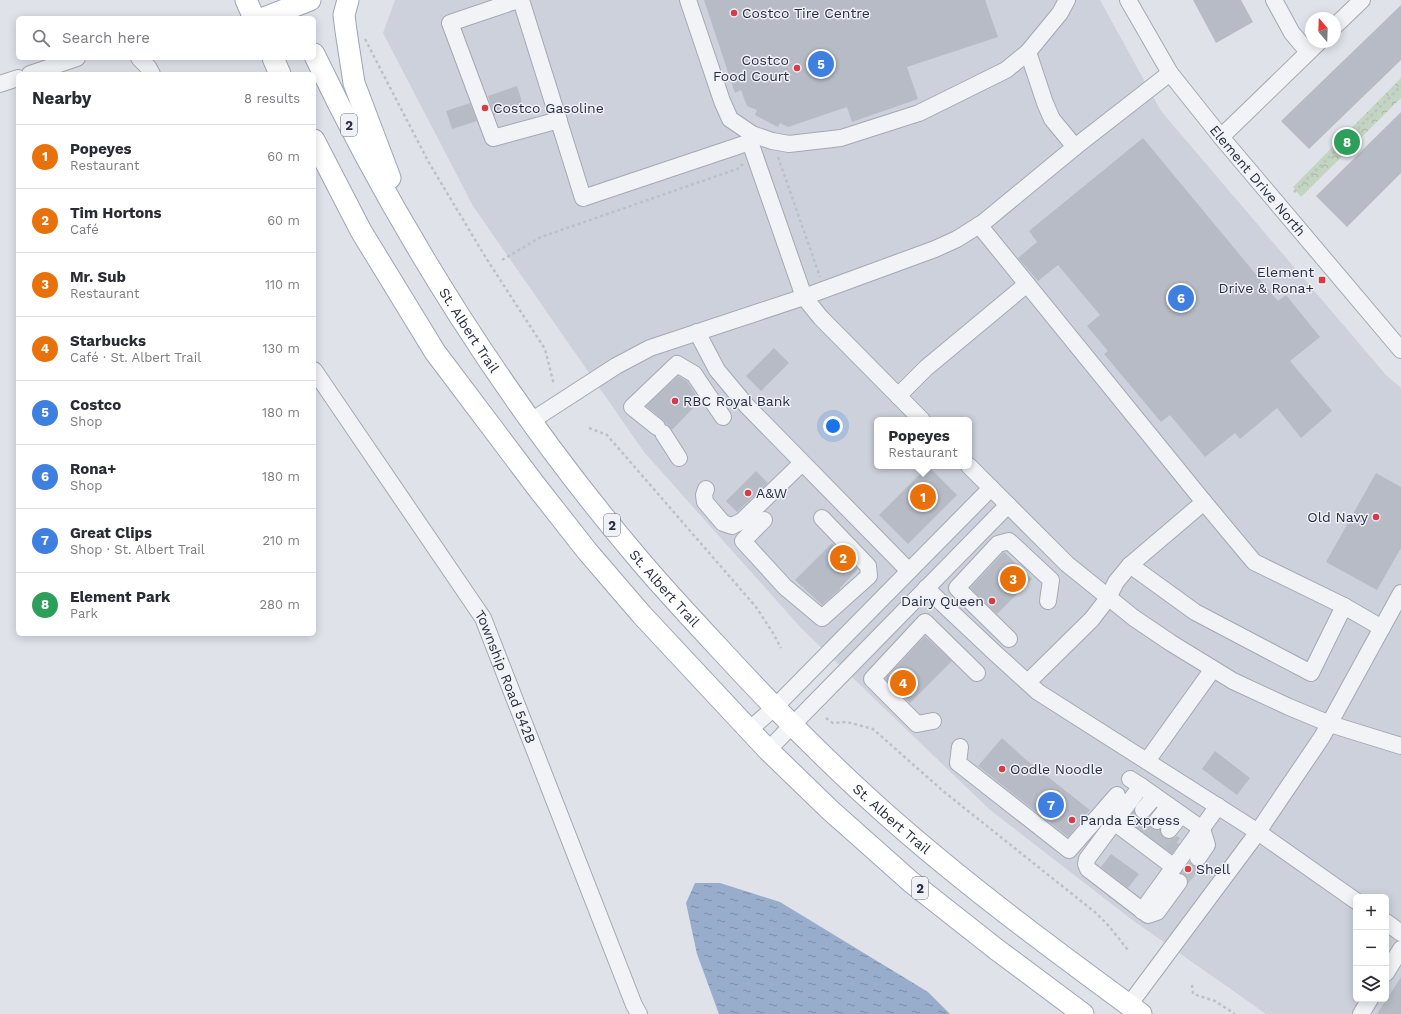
<!DOCTYPE html>
<meta charset="utf-8">
<style>
:root{--surface:#fff;--page:#f7f7f7;--text:#2b2b33;--muted:#7c7c81;--line:#e1e1e2;--accent:#d63c46}
body{margin:0;font-family:"Work Sans",sans-serif;background:var(--page);color:var(--text)}
.controls{position:absolute;right:12px;bottom:12px;display:grid;overflow:hidden;border-radius:6px;box-shadow:0 2px 10px #0003}
.controls button{width:36px;height:36px;display:grid;place-items:center;padding:0;border:0;border-bottom:1px solid var(--line);background:var(--surface);color:var(--text);font:20px sans-serif}
.compass{position:absolute;left:1305px;top:12px;width:36px;height:36px;border-radius:50%;background:var(--surface);box-shadow:0 2px 10px #0003;rotate:341deg}
.you{position:absolute;left:833px;top:426px;width:14px;height:14px;margin:-10px;border:3px solid #fff;border-radius:50%;background:#1a73e8;box-shadow:0 0 0 6px #1a73e833}
.badge{display:grid;place-items:center;width:26px;height:26px;border-radius:50%;background:var(--accent);color:#fff;font-size:13px;font-weight:700}
.pin{position:absolute;translate:-50% -50%;border:2px solid #fff;box-shadow:0 1px 4px #0006}
.popup{position:absolute;left:874px;top:417px;width:98px;height:52px;box-sizing:border-box;display:grid;place-content:center;border-radius:6px;background:var(--surface);filter:drop-shadow(0 1px 3px #0005);font-size:13px;white-space:nowrap;color:var(--muted)}
.popup b{font-size:15px;color:var(--text)}
.popup::after{content:'';position:absolute;left:50%;top:100%;margin-left:-8px;border:8px solid transparent;border-top-color:var(--surface)}
.list{margin:0;padding:0;list-style:none}
h2{display:flex;justify-content:space-between;align-items:center;height:52px;margin:0;padding:0 16px;font-size:17px}
h2 small{font-size:13px;font-weight:400;color:var(--muted)}
.list li{display:grid;grid-template-columns:26px 1fr auto;gap:12px;align-items:center;box-sizing:border-box;height:64px;padding:0 16px;border-top:1px solid var(--line)}
.list b{display:block;font-size:15px;white-space:nowrap}
.list p{margin:0;font-size:13px;white-space:nowrap;color:var(--muted)}
.list em{font-size:13px;font-style:normal;color:var(--muted)}
.icon{flex:none;width:22px;height:22px;fill:none;stroke:currentColor;stroke-width:2;stroke-linecap:round;stroke-linejoin:round}
.map{position:relative;flex:none;width:1401px;height:1014px;overflow:hidden}
.search{position:absolute;background:var(--surface);box-shadow:0 2px 10px #0003;left:16px;top:16px;width:300px;height:44px;display:flex;align-items:center;gap:10px;box-sizing:border-box;padding:0 14px;border-radius:6px;color:var(--muted);font-size:15px}
.panel{position:absolute;background:var(--surface);box-shadow:0 2px 10px #0003;left:16px;top:72px;width:300px;height:564px;border-radius:6px}
.map>svg:first-child{display:block}
.built{fill:#cdd1db;fill-rule:evenodd}
.forest{fill:url(#forest-crowns)}
.water{fill:url(#water-ripples)}
.building{fill:#b6bbc6}
.lines{fill:none;stroke-linecap:round;stroke-linejoin:round}
.minor-tunnel{stroke:#babec7;stroke-width:16;stroke-dasharray:16 8;stroke-linecap:butt}
.minor-casing{stroke:#a4a8b3;stroke-width:18}
.major-casing{stroke:#9ea5b6;stroke-width:23}
.path{stroke:#bdc0c8;stroke-width:2.5;stroke-dasharray:3 3;stroke-linecap:butt}
.minor{stroke:#f2f3f7;stroke-width:16}
.major{stroke:#fff;stroke-width:21}
.poi-dot{fill:#d63c46;stroke:#eff1f7;stroke-width:1.5}
.labels{text-anchor:middle;stroke-width:3;stroke-linejoin:round;paint-order:stroke}
.shield{fill:#eff1f7;stroke:#636878;stroke-width:1}
.shield-label{font-size:13px;font-weight:bold;fill:#272e41}
.poi-label{font-size:14px;fill:#272e41;stroke:#eff1f7;text-anchor:start}
.street-label{font-size:14px;fill:#272e41;stroke:#eff1f7}
</style>
<div class="map">
<svg width="1401" height="1014" viewBox="0 0 1401 1014">
<defs>
<pattern id="forest-crowns" width="20" height="18" patternUnits="userSpaceOnUse"><rect width="20" height="18" fill="#c3d4c0"/><path d="M2 6a3 3 0 1 1 6 0M12 15a3 3 0 1 1 6 0" fill="none" stroke="#a8b6a6"/></pattern>
<pattern id="water-ripples" width="26" height="14" patternUnits="userSpaceOnUse"><rect width="26" height="14" fill="#98accb"/><path d="M2 4q2-2 4 0t4 0M15 11q2-2 4 0t4 0" fill="none" stroke="#7c8ca6"/></pattern>
</defs>
<rect width="100%" height="100%" fill="#dfe2e9"/>
<path class="built" d="M395 0H1100L1161 111 1386 375 1401 388V1014H1266L1131 919 989 809 802 629 644 452 473 206 383 33ZM877 420H969V466H877ZM1356 897H1386V999H1356Z"/>
<path class="forest" d="M1401 78V98L1301 197 1293 187Z"/>
<path class="water" d="M695 883H720L780 902 928 992 950 1014H719L697 954 686 903Z"/>
<path class="building" d="M704 0H985L998 37 907 67 918 99 852 122 847 107 788 127 780 123 778 127 755 115 757 110 747 106 741 90 735 93Z
M1193 0H1241L1253 22 1216 43Z
M1401 5V60L1309 149 1281 121Z
M517 86 523 105 494 115 488 96Z
M470 103 477 121 452 129 446 111Z
M1401 112V173L1347 227 1316 196Z
M1143 138 1278 301 1286 295 1320 337 1290 361 1332 411 1301 438 1277 408 1240 439 1235 433 1205 457 1170 415 1161 422 1104 354 1108 351 1087 326 1100 315 1058 265 1038 281 1018 258 1037 242 1029 231Z
M774 348 789 363 761 391 746 376Z
M678 376 687 381 700 401 672 430 663 420 646 406Z
M928 466 957 495 908 544 879 515Z
M756 471 768 483 737 512 726 501Z
M1376 473 1401 487V548L1377 590 1326 562Z
M832 543 858 569 840 588V589L822 605 795 580Z
M1004 552 1032 579 997 614 970 588Z
M925 636 952 661 910 703 885 679Z
M1002 738 1024 758 1090 810 1068 837 978 766Z
M1215 751 1250 778 1237 795 1202 769Z
M1134 812 1137 817 1141 819 1148 817V824L1151 828 1155 830H1160V834L1163 838 1168 839H1172L1177 836 1180 838 1177 843 1179 844 1172 854 1127 820Z
M1111 854 1139 874 1128 888 1101 867Z
M1189 862 1193 866 1200 867 1188 883 1187 878 1181 873Z
M1401 977V1014H1377Z"/>
<g class="lines">
<path class="minor-tunnel" d="M1131 826 1143 810
M1145 836 1157 821
M1157 845 1169 830
M1179 882 1198 858"/>
<defs>
<g id="minor">
<path d="M518 0 450 23 493 138 559 120"/>
<path d="M521 0 583 198 750 142"/>
<path d="M688 0 722 101 730 119 752 134 772 141 789 144 841 138 919 113 1006 70 1028 52 1060 13 1067 0"/>
<path id="s1" d="M1128 0 1170 73 1221 137 1401 350"/>
<path d="M1274 0 1292 33 1308 52"/>
<path d="M1335 26 1362 0"/>
<path d="M1028 52 1045 103 1052 119 1075 147"/>
<path d="M139 58 148 67 152 74"/>
<path d="M30 74 77 58"/>
<path d="M0 84 18 78"/>
<path d="M752 134 750 142 804 297 821 318 922 420"/>
<path d="M1221 137 1319 42"/>
<path d="M979 225 1204 502 1130 565 1116 582 1108 598 1092 619 1028 682"/>
<path d="M697 332 717 370 747 406 909 571"/>
<path id="s2" d="M314 370 483 618 634 1005 639 1014"/>
<path d="M898 396 926 368 1027 284"/>
<path d="M531 421 616 366 650 348 804 297 935 249 957 239 984 222 1075 147 1170 73"/>
<path d="M657 427 632 407 677 364 694 374 723 417"/>
<path d="M663 433 679 458"/>
<path d="M969 466 1067 564 1134 618 1171 643 1233 681 1289 707 1330 724 1401 746"/>
<path d="M706 489 704 495 705 502 723 523 732 526 742 521 802 463"/>
<path d="M1204 502 1254 562 1344 606"/>
<path d="M764 520 743 541 785 587 822 618 869 576 868 566 822 518"/>
<path d="M1130 565 1195 612 1311 673 1344 606 1382 628"/>
<path d="M926 588 995 653 1038 692 1258 832 1356 901"/>
<path d="M1009 639 957 588 998 544 1009 541 1051 580 1048 601"/>
<path d="M933 721 917 724 872 679 925 622 977 673"/>
<path d="M749 730 774 708 991 488"/>
<path d="M960 747 958 763 1069 850 1117 795"/>
<path d="M768 750 1008 505"/>
<path d="M1147 761 1213 669"/>
<path d="M1130 779 1141 786 1087 859 1086 864 1088 869 1148 915 1157 912 1179 882"/>
<path d="M1141 786 1202 829 1207 845 1198 858"/>
<path d="M1143 810 1155 796"/>
<path d="M1157 821 1169 806"/>
<path d="M1114 822 1174 867"/>
<path d="M1169 830 1181 815"/>
<path d="M1142 911 1218 806"/>
<path d="M1386 922 1401 933"/>
<path d="M1386 973 1401 949"/>
<path d="M1129 1005 1255 836 1322 737 1401 593"/>
<path d="M1361 1014 1370 999"/>
</g>
<g id="major">
<path d="M246 0 254 18"/>
<path d="M348 0 344 15 346 31 354 83 390 178"/>
<path d="M264 18 310 0"/>
<path id="s3" d="M314 54C399 232 509 406 637 557 663 588 691 618 719 648 775 709 834 769 897 824 975 892 1058 953 1141 1014"/>
<path d="M273 58 280 74"/>
<path d="M314 140 361 231 435 352 536 486 587 551 642 615 768 750 830 810 911 882 996 949 1083 1014"/>
</g>
</defs>
<use href="#minor" class="minor-casing"/>
<use href="#major" class="major-casing"/>
<path class="path" d="M365 39 428 161 486 258 545 349 554 385
M778 157 820 277
M1294 192 1401 86
M502 260 541 237 740 168 743 163
M589 428 607 435 756 607 773 633 781 648
M826 718 833 723 847 722 873 729 943 791 1096 913 1108 925 1128 950
M1192 985 1193 994 1215 1001 1235 1014"/>
<use href="#minor" class="minor"/>
<use href="#major" class="major"/>
</g>
<g class="poi-dot">
<circle cx="734" cy="13" r="4"/>
<circle cx="797" cy="68" r="4"/>
<circle cx="485" cy="108" r="4"/>
<rect x="1318" y="276" width="8" height="8" rx="2"/>
<circle cx="675" cy="401" r="4"/>
<circle cx="748" cy="493" r="4"/>
<circle cx="1376" cy="517" r="4"/>
<circle cx="992" cy="601" r="4"/>
<circle cx="1002" cy="769" r="4"/>
<circle cx="1072" cy="820" r="4"/>
<circle cx="1188" cy="869" r="4"/>
</g>
<g class="labels">
<g class="shield">
<rect x="341" y="114" width="16" height="22" rx="3"/>
<rect x="604" y="514" width="16" height="22" rx="3"/>
<rect x="912" y="877" width="16" height="22" rx="3"/>
</g>
<g class="shield-label">
<text x="349" y="130">2</text>
<text x="612" y="530">2</text>
<text x="920" y="893">2</text>
</g>
<g class="poi-label">
<text x="742" y="18">Costco Tire Centre</text>
<text x="789" y="65" text-anchor="end">Costco<tspan x="789" dy="16">Food Court</tspan></text>
<text x="493" y="113">Costco Gasoline</text>
<text x="1314" y="277" text-anchor="end">Element<tspan x="1314" dy="16">Drive &amp; Rona+</tspan></text>
<text x="683" y="406">RBC Royal Bank</text>
<text x="756" y="498">A&amp;W</text>
<text x="1368" y="522" text-anchor="end">Old Navy</text>
<text x="984" y="606" text-anchor="end">Dairy Queen</text>
<text x="1010" y="774">Oodle Noodle</text>
<text x="1080" y="825">Panda Express</text>
<text x="1196" y="874">Shell</text>
</g>
<g class="street-label">
<text dy="5" stroke="none"><textPath href="#s1" startOffset="223">Element Drive North</textPath></text>
<text dy="5" stroke="none"><textPath href="#s3" startOffset="317">St. Albert Trail</textPath></text>
<text dy="5" stroke="none"><textPath href="#s3" startOffset="641">St. Albert Trail</textPath></text>
<text dy="5" stroke="none"><textPath href="#s2" startOffset="363">Township Road 542B</textPath></text>
<text dy="5" stroke="none"><textPath href="#s3" startOffset="965">St. Albert Trail</textPath></text>
</g>
</g>
</svg>
<div class="controls">
<button>+</button>
<button>−</button>
<button><svg class="icon" aria-label="layers" viewBox="0 0 24 24"><path d="M12 4l9 5-9 5-9-5zM3 14l9 5 9-5"/></svg></button>
</div>
<svg class="compass" viewBox="-18 -18 36 36"><path d="M0-13l5 13h-10z" fill="#e53935"/><path d="M0 13l5-13h-10z" fill="#7c7c81"/></svg>
<div class="you"></div>
<div class="pin badge" style="left:923px;top:497px;background:#e8710a">1</div>
<div class="popup"><b>Popeyes</b>Restaurant</div>
<div class="pin badge" style="left:843px;top:558px;background:#e8710a">2</div>
<div class="pin badge" style="left:1013px;top:579px;background:#e8710a">3</div>
<div class="pin badge" style="left:903px;top:683px;background:#e8710a">4</div>
<div class="pin badge" style="left:821px;top:64px;background:#3f7fe0">5</div>
<div class="pin badge" style="left:1181px;top:298px;background:#3f7fe0">6</div>
<div class="pin badge" style="left:1051px;top:805px;background:#3f7fe0">7</div>
<div class="pin badge" style="left:1347px;top:142px;background:#2e9e5b">8</div>
<div class="search"><svg class="icon" aria-label="search" viewBox="0 0 24 24"><circle cx="10" cy="10" r="6"/><path d="M15 15l6 6"/></svg>Search here</div>
<section class="panel">
<h2>Nearby<small>8 results</small></h2>
<ul class="list">
<li><span class="badge" style="background:#e8710a">1</span><div><b>Popeyes</b><p>Restaurant</p></div><em>60 m</em></li>
<li><span class="badge" style="background:#e8710a">2</span><div><b>Tim Hortons</b><p>Café</p></div><em>60 m</em></li>
<li><span class="badge" style="background:#e8710a">3</span><div><b>Mr. Sub</b><p>Restaurant</p></div><em>110 m</em></li>
<li><span class="badge" style="background:#e8710a">4</span><div><b>Starbucks</b><p>Café · St. Albert Trail</p></div><em>130 m</em></li>
<li><span class="badge" style="background:#3f7fe0">5</span><div><b>Costco</b><p>Shop</p></div><em>180 m</em></li>
<li><span class="badge" style="background:#3f7fe0">6</span><div><b>Rona+</b><p>Shop</p></div><em>180 m</em></li>
<li><span class="badge" style="background:#3f7fe0">7</span><div><b>Great Clips</b><p>Shop · St. Albert Trail</p></div><em>210 m</em></li>
<li><span class="badge" style="background:#2e9e5b">8</span><div><b>Element Park</b><p>Park</p></div><em>280 m</em></li>
</ul>
</section>
</div>
